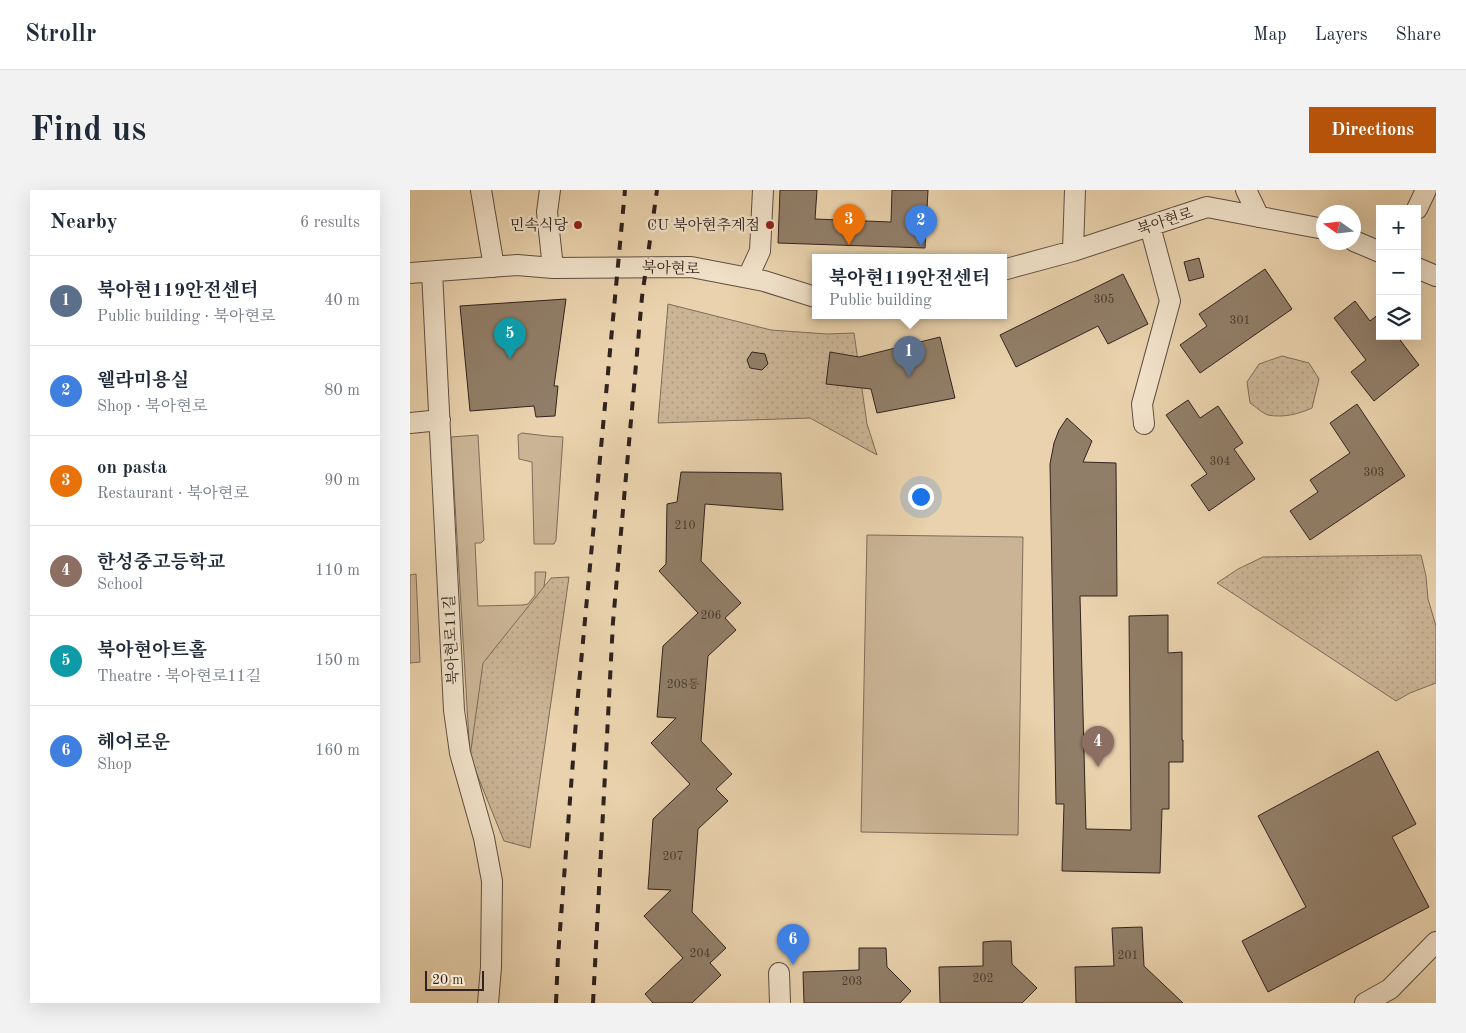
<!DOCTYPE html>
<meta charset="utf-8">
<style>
:root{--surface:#fff;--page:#f2f2f3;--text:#1f2937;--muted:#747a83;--line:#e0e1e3;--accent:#b45309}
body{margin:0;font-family:"Old Standard TT","Noto Serif KR",serif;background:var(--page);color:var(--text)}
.controls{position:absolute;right:15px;top:15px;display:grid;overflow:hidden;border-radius:0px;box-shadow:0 5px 20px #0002}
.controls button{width:45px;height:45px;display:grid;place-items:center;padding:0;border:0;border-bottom:1px solid var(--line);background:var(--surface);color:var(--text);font:25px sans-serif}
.compass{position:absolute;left:906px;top:15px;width:45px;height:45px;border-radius:50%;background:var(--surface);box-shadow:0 5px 20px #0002;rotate:284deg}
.scale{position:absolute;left:15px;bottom:12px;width:59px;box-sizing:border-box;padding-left:5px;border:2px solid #32231e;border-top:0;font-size:14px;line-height:18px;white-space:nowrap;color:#32231e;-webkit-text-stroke:4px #f1e2ca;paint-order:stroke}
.you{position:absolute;left:510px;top:306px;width:18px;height:18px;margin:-12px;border:4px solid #fff;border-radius:50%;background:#1a73e8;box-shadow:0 0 0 8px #1a73e833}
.badge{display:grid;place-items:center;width:32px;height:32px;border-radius:50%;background:var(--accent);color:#fff;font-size:16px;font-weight:700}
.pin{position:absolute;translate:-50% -41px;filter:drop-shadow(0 1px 2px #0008)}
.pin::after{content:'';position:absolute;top:26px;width:18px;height:15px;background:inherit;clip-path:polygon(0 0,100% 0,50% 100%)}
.popup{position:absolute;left:402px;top:64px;width:195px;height:65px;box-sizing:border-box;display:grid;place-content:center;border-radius:0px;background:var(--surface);filter:drop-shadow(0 1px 4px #0005);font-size:16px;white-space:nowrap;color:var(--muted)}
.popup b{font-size:19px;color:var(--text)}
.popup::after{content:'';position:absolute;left:50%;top:100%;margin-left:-10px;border:10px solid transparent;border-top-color:var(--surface)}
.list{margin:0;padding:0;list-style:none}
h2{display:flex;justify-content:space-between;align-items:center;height:65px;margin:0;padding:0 20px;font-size:21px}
h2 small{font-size:16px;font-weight:400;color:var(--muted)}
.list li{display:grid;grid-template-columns:32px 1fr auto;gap:15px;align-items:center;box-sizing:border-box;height:90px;padding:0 20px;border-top:1px solid var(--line)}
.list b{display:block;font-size:19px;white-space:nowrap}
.list p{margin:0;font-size:16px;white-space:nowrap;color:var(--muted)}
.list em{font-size:16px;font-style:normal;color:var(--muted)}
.icon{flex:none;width:28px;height:28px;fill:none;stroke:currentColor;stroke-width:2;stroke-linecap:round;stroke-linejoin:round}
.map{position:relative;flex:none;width:1026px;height:813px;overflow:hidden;border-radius:0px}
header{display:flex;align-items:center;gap:30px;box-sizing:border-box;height:70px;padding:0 25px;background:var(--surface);border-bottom:1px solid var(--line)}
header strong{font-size:24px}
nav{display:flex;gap:28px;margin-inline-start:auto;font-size:18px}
.intro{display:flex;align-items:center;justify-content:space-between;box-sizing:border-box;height:120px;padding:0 30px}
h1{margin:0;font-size:35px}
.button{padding:12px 22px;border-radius:0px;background:var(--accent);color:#fff;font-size:18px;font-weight:700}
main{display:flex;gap:30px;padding:0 30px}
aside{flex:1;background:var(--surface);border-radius:0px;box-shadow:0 5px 20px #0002}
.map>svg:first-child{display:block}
.grass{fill:#cab495;stroke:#7e6c5a}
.park{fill:url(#park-dots);stroke:#7e6c5a}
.building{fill:#917e68;stroke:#32231e}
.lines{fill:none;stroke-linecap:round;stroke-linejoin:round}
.minor-casing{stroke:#604f42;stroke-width:22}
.minor{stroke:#f1e2ca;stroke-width:20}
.rail{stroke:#32231e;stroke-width:4;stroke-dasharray:9 9;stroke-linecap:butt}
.poi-dot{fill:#8f2418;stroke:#f1e2ca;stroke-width:2}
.labels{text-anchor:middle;stroke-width:5;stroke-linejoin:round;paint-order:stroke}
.number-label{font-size:12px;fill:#4a3a30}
.street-label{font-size:15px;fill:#32231e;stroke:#f1e2ca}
.poi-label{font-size:15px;fill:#32231e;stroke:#f1e2ca;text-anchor:end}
</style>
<header>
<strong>Strollr</strong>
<nav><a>Map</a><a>Layers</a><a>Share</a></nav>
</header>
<div class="intro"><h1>Find us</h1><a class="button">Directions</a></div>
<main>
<aside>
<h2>Nearby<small>6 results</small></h2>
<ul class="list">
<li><span class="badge" style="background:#5c6f8a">1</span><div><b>북아현119안전센터</b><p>Public building · 북아현로</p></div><em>40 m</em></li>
<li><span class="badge" style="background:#3f7fe0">2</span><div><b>웰라미용실</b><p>Shop · 북아현로</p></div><em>80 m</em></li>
<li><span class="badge" style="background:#e8710a">3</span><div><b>on pasta</b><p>Restaurant · 북아현로</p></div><em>90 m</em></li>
<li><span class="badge" style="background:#8d6e63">4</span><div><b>한성중고등학교</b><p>School</p></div><em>110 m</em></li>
<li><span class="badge" style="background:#0f9aa8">5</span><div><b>북아현아트홀</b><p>Theatre · 북아현로11길</p></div><em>150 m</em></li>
<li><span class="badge" style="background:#3f7fe0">6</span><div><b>헤어로운</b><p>Shop</p></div><em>160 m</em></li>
</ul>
</aside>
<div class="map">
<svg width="1026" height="813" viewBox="0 0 1026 813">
<defs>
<pattern id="park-dots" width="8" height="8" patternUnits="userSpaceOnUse" patternTransform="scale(1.25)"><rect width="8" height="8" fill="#cab495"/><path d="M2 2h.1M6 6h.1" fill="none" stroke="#ae9a80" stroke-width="1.8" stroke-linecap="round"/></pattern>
</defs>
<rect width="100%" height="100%" fill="#e9d2ad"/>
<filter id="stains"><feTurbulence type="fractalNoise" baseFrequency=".004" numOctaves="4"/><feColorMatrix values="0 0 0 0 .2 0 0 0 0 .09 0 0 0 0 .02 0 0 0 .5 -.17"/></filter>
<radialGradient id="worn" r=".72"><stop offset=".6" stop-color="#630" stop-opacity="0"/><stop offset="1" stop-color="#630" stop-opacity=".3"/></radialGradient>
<path class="grass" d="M112 243 137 246 153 247 146 350 144 354H124L122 272 109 269 108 245Z
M68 245 74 350 71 353H65L68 416 113 415 118 414 125 405V382H136L134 397 129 414 60 567 41 247Z
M457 345 613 347 608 645 451 642Z
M6 384 10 472 0 473V385Z"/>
<path class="park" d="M258 114 361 140 417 144 444 143 457 234 467 265 400 228 248 233Z
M872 166 899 173 909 189 902 218C889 224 873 228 858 225 852 223 846 217 840 213L837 192 849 174Z
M1011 365 1016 386 1018 409 1026 436V493L1000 503 986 511 807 393 828 379 853 367Z
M159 387 120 658 94 651 60 567 73 473 141 388Z"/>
<path class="building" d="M370 0H407L405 29 481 32 482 0H518L515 58 368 53Z
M789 68 794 87 779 91 774 72Z
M855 79 882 119 790 183 770 155 797 136 789 124Z
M713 84 738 134 698 154 688 136 606 177 590 145Z
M156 109 144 196H148L145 226 126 227 124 216 60 221 50 116Z
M945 111 960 131 970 123V146H987L1009 175 964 211 941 182 956 170 924 128Z
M530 147 545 208 467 223 461 199 416 194 420 162 449 167Z
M342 162 355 164 358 174 352 180 340 178 337 170Z
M778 210 790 228 808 216 833 253 824 259 845 289 799 321 781 295 797 284 756 225Z
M947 214 995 286 900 350 880 321 908 302 900 290 940 263 920 233Z
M657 228 682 251 673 272 706 273 707 406H670L676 639 721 640 719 426 758 425V463L772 462V550H773V572H759V619H752L750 683 652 681 654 614H646L640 274 644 253 649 240Z
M271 282 371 283 373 320 295 314 291 371 331 413 315 428 326 440 298 466 291 551 322 584 306 599 318 611 288 639 282 722 316 758 300 773 311 785 282 813H243L235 804 273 768 234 726 261 700 238 699 243 629 280 594 241 553 266 528 247 527 253 456 288 423 249 381 256 374 257 314 267 312Z
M968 561 1006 634 982 647 1019 717 858 802 832 751 896 717 848 626Z
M732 737 734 776 773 813H666L665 777 704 776 702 738Z
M584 751H601L602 774 627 798 612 813H530L529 777 573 776V752Z
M449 758H476L477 777 501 801 490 813H394L393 782 449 780Z"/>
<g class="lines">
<defs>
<path id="minor" d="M71 0 84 77
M140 0 137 22 143 78
M836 0 849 27
M1007 19 1016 0
M944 51 970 62
M663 61 665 0
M1007 78 1026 86
M593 80 663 61 797 17 914 39
M22 82 44 520 50 563 74 648 82 691 81 777 78 813
M0 83 107 75 143 78 281 77 354 91 405 107
M338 87 350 61 353 0
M0 233 30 230
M734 234 732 214 760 111 740 36
M369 783 370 813
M955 813 980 799 1026 752"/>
</defs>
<use href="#minor" class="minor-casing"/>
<use href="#minor" class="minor"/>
<path class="rail" d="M146 813 148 766 168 505 215 0
M183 813 203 432 232 107 247 0"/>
</g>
<g class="poi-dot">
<circle cx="168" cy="35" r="5"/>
<circle cx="360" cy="35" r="5"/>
</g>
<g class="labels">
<g class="number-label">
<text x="694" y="113">305</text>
<text x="830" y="134">301</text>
<text x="810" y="275">304</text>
<text x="964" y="286">303</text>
<text x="275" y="339">210</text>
<text x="301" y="429">206</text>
<text x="273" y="498">208동</text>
<text x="263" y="670">207</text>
<text x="290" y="767">204</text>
<text x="718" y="769">201</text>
<text x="573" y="792">202</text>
<text x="442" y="795">203</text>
</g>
<g class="street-label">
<text transform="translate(755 31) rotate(-18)" y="5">북아현로</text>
<text transform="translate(261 78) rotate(2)" y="5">북아현로</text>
<text transform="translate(41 450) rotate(-93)" y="5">북아현로11길</text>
</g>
<g class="poi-label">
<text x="158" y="40">민속식당</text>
<text x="350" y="40">CU 북아현추계점</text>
</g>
</g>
<rect width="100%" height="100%" filter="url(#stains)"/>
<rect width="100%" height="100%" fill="url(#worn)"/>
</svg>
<div class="controls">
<button>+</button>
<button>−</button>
<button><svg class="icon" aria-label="layers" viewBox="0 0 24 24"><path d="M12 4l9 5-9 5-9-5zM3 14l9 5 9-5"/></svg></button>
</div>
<svg class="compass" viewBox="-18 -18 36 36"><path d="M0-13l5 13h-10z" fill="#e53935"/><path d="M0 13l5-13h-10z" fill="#747a83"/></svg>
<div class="scale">20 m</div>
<div class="you"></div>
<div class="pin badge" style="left:499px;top:187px;background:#5c6f8a">1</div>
<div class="popup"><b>북아현119안전센터</b>Public building</div>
<div class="pin badge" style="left:511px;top:56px;background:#3f7fe0">2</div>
<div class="pin badge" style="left:439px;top:55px;background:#e8710a">3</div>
<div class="pin badge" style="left:688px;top:577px;background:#8d6e63">4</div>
<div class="pin badge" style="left:100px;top:169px;background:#0f9aa8">5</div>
<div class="pin badge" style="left:383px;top:775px;background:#3f7fe0">6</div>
</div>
</main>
